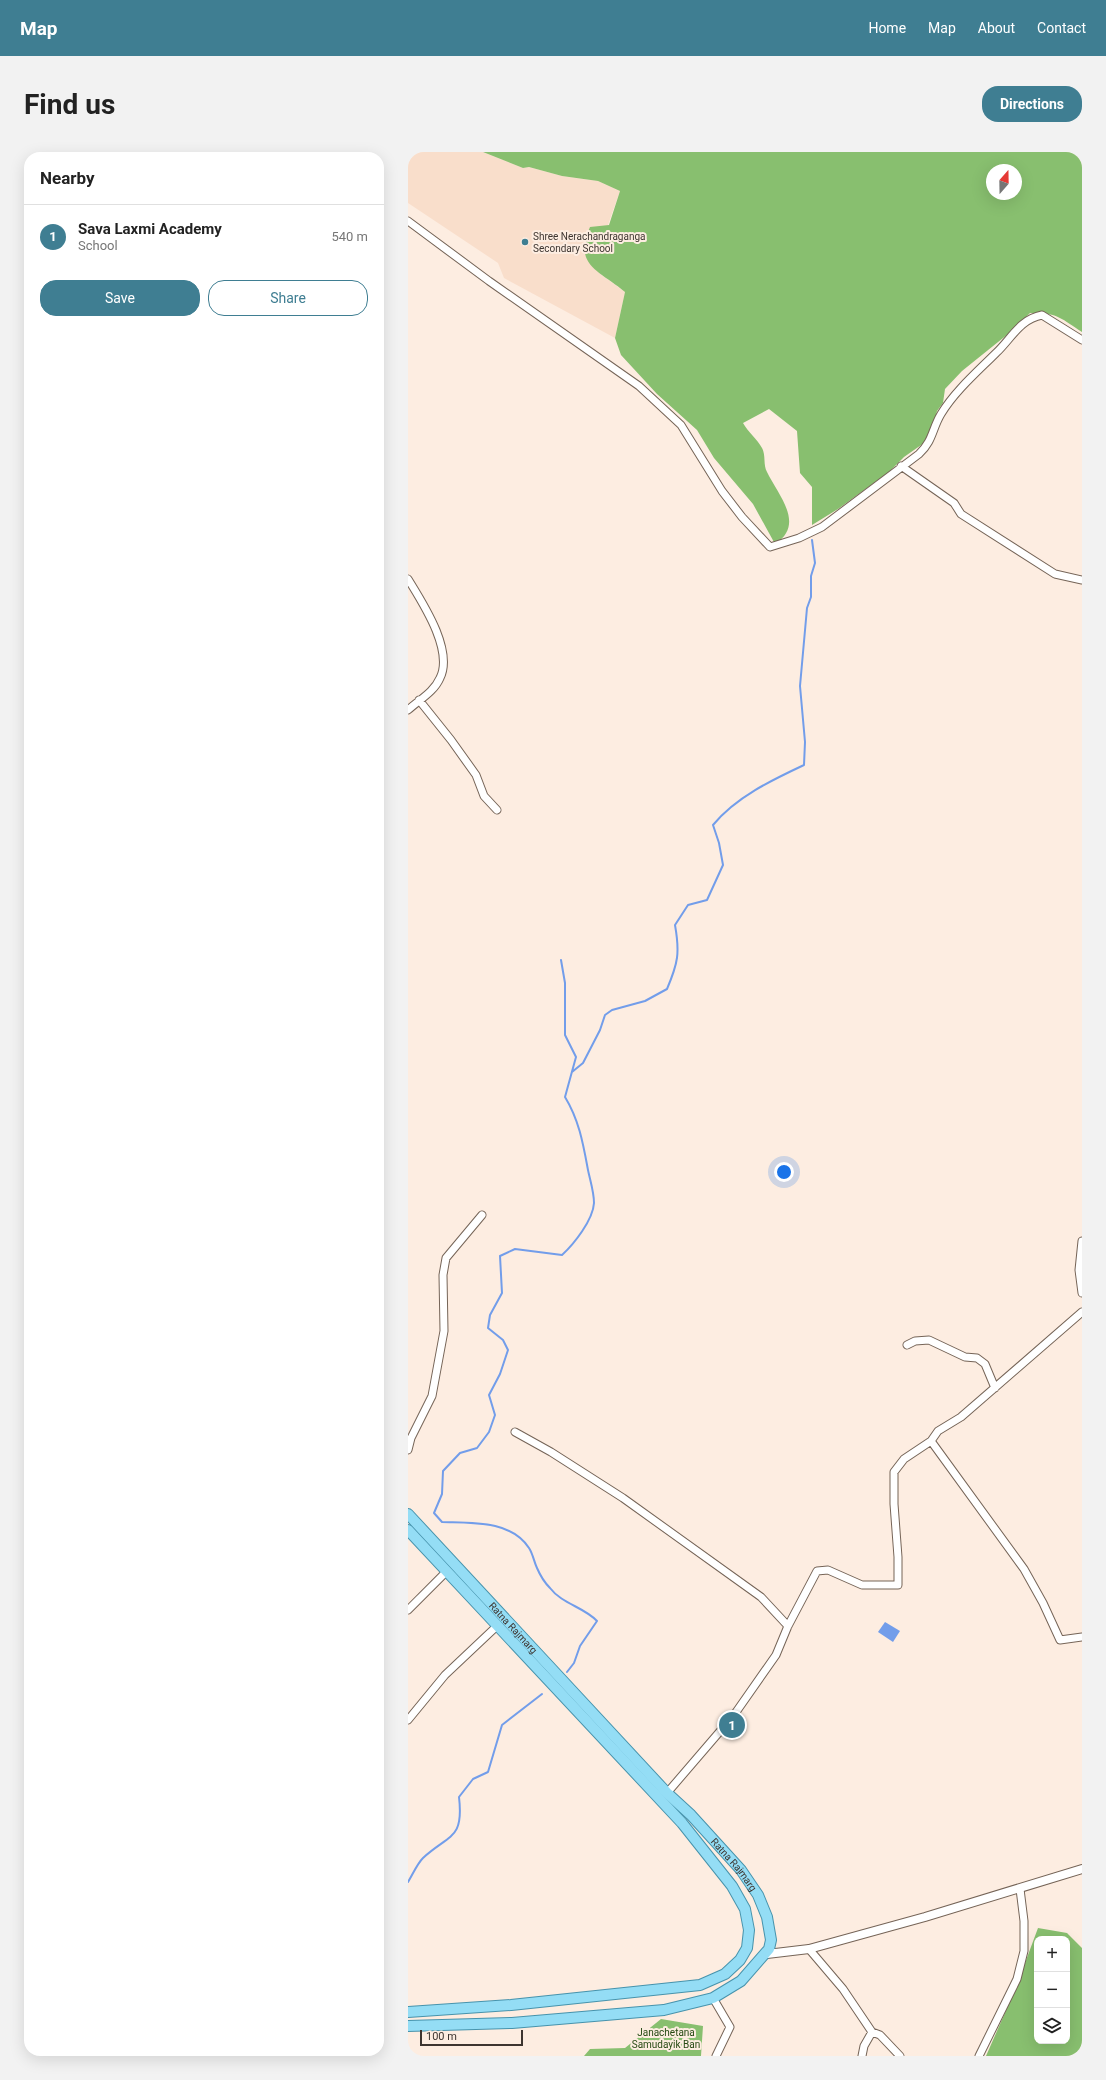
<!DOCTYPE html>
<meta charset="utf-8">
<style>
:root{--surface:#fff;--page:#f2f2f2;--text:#222;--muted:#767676;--line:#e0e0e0;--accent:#3f7e92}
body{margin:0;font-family:Roboto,sans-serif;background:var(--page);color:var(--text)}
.controls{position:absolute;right:12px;bottom:12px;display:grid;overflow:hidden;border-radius:8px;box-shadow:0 4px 16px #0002}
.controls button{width:36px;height:36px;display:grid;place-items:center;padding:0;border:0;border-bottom:1px solid var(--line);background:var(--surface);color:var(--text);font:20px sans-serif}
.compass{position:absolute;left:578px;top:12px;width:36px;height:36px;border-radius:50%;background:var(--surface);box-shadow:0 4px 16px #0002;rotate:20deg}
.scale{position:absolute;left:12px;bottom:10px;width:103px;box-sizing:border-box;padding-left:4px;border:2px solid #3d3530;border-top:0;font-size:11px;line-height:14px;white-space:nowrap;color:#3d3530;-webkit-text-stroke:3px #fdede1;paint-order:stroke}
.you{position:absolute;left:376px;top:1020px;width:14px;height:14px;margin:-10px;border:3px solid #fff;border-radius:50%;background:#1a73e8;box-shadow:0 0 0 6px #1a73e833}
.badge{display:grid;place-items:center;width:26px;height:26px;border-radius:50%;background:var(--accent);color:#fff;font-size:13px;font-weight:700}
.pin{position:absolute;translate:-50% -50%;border:2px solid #fff;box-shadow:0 1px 4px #0006}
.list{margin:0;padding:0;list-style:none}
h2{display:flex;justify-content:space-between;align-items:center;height:52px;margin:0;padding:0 16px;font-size:17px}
h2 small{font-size:13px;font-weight:400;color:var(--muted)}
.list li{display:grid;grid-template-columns:26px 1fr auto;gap:12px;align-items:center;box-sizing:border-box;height:64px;padding:0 16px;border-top:1px solid var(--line)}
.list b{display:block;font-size:15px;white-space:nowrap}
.list p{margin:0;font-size:13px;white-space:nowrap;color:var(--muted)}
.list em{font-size:13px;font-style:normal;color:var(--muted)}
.actions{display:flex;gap:8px;padding:12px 16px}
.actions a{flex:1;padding:9px 0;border:1px solid var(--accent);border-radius:16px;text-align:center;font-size:14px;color:var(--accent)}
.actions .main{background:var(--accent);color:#fff}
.icon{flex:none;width:22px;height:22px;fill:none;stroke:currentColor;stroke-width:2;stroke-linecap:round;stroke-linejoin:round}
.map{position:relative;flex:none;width:674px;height:1904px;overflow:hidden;border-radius:16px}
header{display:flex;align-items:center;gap:24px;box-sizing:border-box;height:56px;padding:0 20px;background:var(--accent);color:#fff}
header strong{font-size:19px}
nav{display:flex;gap:22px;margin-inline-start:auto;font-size:14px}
.intro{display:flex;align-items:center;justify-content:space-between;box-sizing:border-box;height:96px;padding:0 24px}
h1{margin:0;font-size:28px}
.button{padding:10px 18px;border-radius:16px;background:var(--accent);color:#fff;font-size:14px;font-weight:700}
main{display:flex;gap:24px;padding:0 24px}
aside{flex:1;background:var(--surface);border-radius:16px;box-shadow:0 4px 16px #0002}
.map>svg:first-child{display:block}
.built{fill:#f9decb}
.forest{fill:#88bf6f;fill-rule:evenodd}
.water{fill:#729dea}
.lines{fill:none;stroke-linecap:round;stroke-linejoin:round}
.stream{stroke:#729dea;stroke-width:2}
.minor-casing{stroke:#756457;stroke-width:9}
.tertiary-casing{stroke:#756457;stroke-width:10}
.primary-casing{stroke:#4793ac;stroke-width:12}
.minor{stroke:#fff;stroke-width:7}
.tertiary{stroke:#fff;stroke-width:8}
.primary{stroke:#94ddf5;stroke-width:10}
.poi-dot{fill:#3f7e92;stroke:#fdede1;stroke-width:1.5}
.labels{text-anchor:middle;stroke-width:4;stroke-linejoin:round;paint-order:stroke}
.poi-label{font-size:10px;fill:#3d3530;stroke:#fdede1;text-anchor:start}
.street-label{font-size:10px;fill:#3d3530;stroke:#fdede1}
.park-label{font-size:10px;fill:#254912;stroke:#fdede1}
</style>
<header>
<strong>Map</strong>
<nav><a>Home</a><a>Map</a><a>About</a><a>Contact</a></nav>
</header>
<div class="intro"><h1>Find us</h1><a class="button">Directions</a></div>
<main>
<aside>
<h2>Nearby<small></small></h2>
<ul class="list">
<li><span class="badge">1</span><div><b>Sava Laxmi Academy</b><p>School</p></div><em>540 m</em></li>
</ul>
<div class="actions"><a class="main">Save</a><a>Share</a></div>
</aside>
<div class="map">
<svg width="674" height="1904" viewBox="0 0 674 1904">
<rect width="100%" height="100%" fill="#fdede1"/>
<path class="built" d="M0 0H75L115 16 121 15 154 24 190 29 212 39 200 73 191 121 217 140 207 186 96 126 90 111 0 51Z"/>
<path class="forest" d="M75 0H674V180C653 166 648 160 622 161L605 178 554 219 537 237 535 251 529 259 525 277 516 291 496 305 481 320 430 357 404 373V335L392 321 389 279 361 257 335 271C340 280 349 287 354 296 358 303 355 313 359 320 370 343 398 372 367 392L345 352 306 306 289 278 249 242 213 203 207 186 217 140C191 118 165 114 182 75L201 73 212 39 190 29 154 24 121 15 115 16ZM584 18H608V42H584Z
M630 1776 659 1781 674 1796V1904H578L607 1838ZM629 1787H659V1889H629Z
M253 1867 295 1874 293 1904H176L182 1897 217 1896Z"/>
<path class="water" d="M477 1470 492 1479 485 1490 470 1480Z"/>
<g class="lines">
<path class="stream" d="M153 808 157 831V883L168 905 157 945C171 968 175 991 180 1018 182 1028 186 1040 186 1051 185 1068 166 1092 154 1103L107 1097 92 1104 94 1141 82 1163 80 1176 95 1188 100 1198 92 1222 81 1243 87 1263 81 1280 69 1296 52 1301 35 1319 34 1342 26 1361 34 1370C63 1371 103 1368 121 1396 125 1402 126 1410 129 1416 132 1423 137 1431 142 1436 154 1452 176 1455 189 1469L172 1494 166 1511 159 1520
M164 920 175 911 192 878 197 863 204 858 237 849 259 837C270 811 272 801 267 773L280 753 299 748 315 713 311 691 305 673C328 645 364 628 396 613L397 590 392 534 399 456 403 445V424L407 411 404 388
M0 1730C5 1722 9 1712 15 1706 41 1682 56 1688 51 1645L65 1627 80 1620 94 1573 134 1542"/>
<defs>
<path id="minor" d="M0 69 81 129 231 234 273 273 314 339 334 365 362 395 391 386 414 375 511 302C525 289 524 277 533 262 547 239 569 220 588 201 603 187 612 167 634 163L674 188
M493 314 546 351 553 362 647 422 674 428
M0 427C14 450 46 498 32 526 26 540 11 548 0 558
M11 548 43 588 68 623 76 644 89 658
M674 1089 671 1118 674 1141
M499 1193 507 1189 521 1188 557 1205 569 1206 577 1212 587 1236
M107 1280 143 1300 215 1346 353 1445 380 1474
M523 1289 616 1417 635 1451 652 1488 674 1485
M0 1298 3 1286 24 1244 36 1179 35 1123 38 1106 74 1063
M0 1458 39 1419
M0 1568 37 1523 90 1473
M259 1641 326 1563 368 1503 380 1474 409 1419 420 1418 454 1433H490V1405L486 1352V1320L496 1307 523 1289 530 1279 553 1265 674 1160
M401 1797 435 1837 464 1880 472 1883 492 1904
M305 1846 322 1875 308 1904
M454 1904 456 1894 464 1880
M571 1904 609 1827 616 1799V1769L612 1737"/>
<path id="tertiary" d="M359 1802 401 1797 517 1765 674 1717"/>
<g id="primary">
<path id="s1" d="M0 1362 259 1641 283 1663 333 1718 350 1743 359 1765 363 1788 361 1797 333 1829 305 1846 256 1858 104 1871 0 1874"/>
<path d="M0 1378 274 1671 324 1734 337 1757 341 1778 339 1796 332 1808 317 1822 292 1833 103 1853 0 1860"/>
</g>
</defs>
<use href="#minor" class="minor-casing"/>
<use href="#tertiary" class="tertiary-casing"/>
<use href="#primary" class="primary-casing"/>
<use href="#minor" class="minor"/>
<use href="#tertiary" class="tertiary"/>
<use href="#primary" class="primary"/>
</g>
<circle class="poi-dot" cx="117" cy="90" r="4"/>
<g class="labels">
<g class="poi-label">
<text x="125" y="88">Shree Nerachandraganga<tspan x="125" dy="12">Secondary School</tspan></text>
</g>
<g class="street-label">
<text dy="4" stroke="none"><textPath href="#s1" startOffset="155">Ratna Rajmarg</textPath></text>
<text dy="4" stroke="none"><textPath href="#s1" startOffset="479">Ratna Rajmarg</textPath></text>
</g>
<g class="park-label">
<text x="258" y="1884">Janachetana<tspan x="258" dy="12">Samudayik Ban</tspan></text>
</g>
</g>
</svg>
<div class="controls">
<button>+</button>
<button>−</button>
<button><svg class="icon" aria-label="layers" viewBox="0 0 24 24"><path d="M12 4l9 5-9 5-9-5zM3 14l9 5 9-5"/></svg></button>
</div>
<svg class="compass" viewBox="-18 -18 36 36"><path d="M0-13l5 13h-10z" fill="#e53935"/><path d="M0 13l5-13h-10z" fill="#767676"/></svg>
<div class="scale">100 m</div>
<div class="you"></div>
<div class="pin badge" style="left:324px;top:1573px">1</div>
</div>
</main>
